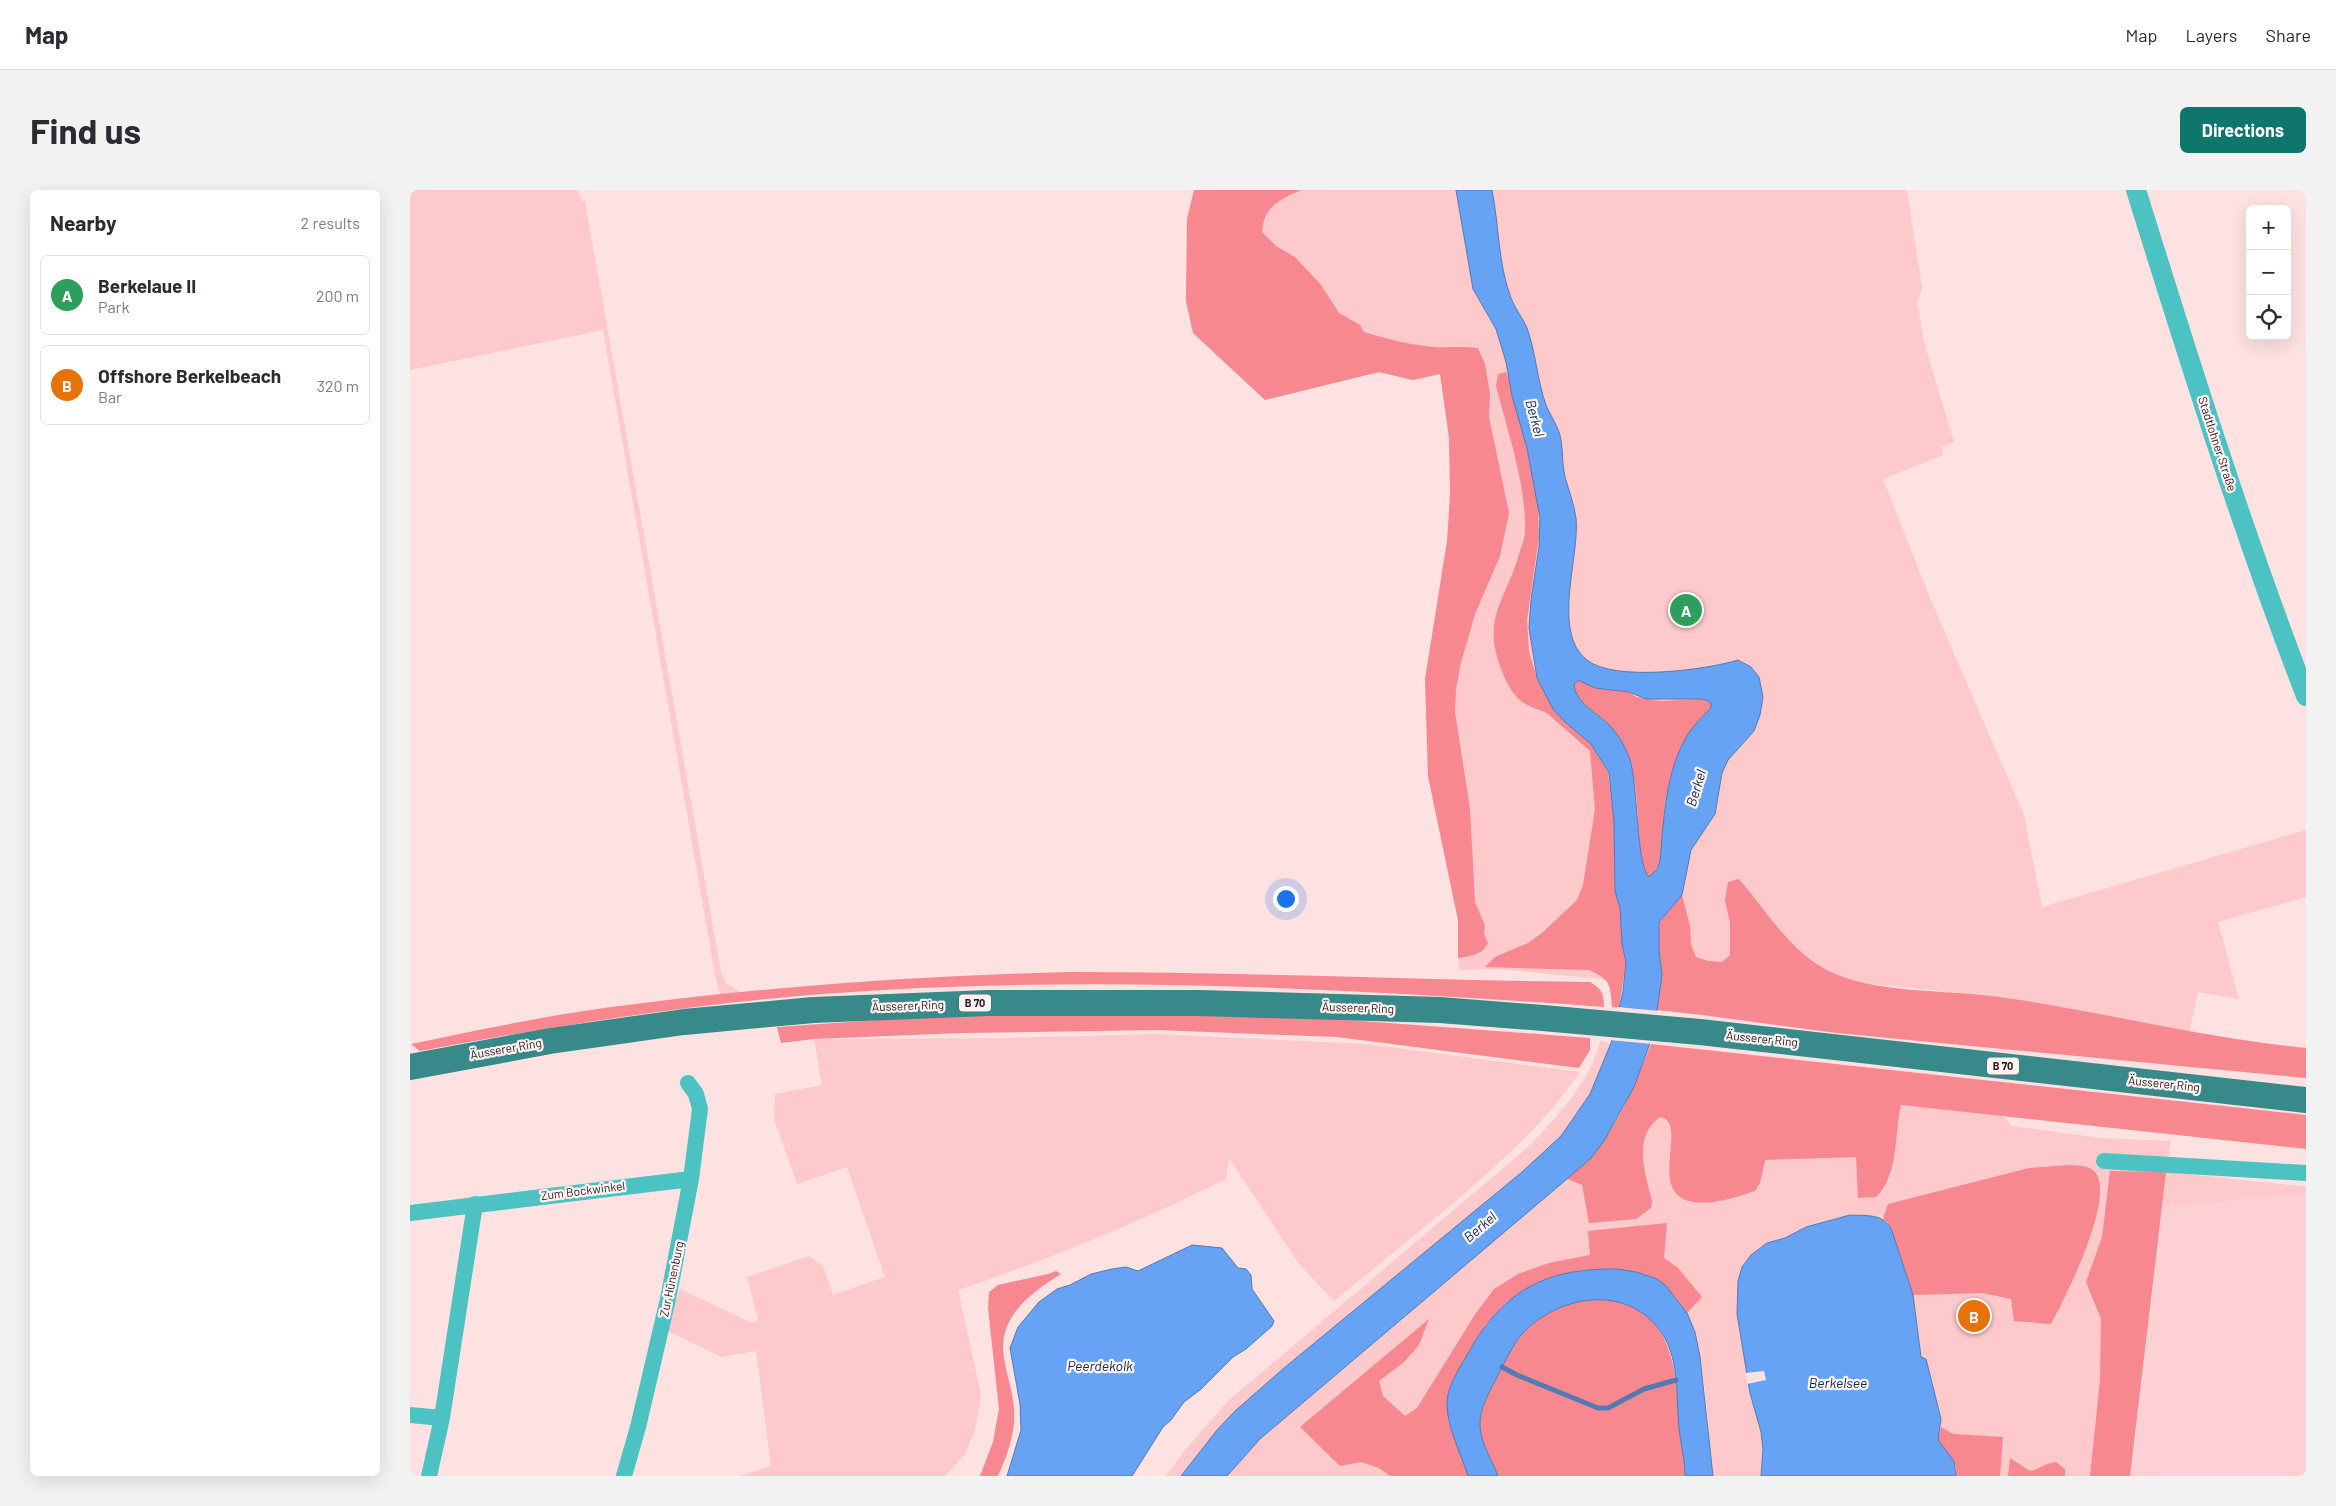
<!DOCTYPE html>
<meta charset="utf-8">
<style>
:root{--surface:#fff;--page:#f2f2f3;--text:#2b2b33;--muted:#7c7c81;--line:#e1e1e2;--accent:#0f766e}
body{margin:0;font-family:Barlow,sans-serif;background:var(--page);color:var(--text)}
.controls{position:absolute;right:15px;top:15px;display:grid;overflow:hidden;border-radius:8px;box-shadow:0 5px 20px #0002}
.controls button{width:45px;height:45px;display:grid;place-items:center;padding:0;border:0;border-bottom:1px solid var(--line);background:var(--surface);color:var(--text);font:25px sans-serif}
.you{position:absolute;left:875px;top:708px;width:18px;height:18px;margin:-12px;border:4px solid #fff;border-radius:50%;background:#1a73e8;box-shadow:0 0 0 8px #1a73e833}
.badge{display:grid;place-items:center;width:32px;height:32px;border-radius:50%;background:var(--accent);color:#fff;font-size:16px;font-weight:700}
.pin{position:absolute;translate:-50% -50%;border:2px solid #fff;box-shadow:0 1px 5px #0006}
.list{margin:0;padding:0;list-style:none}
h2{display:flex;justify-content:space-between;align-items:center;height:65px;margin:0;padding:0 20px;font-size:21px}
h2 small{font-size:16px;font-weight:400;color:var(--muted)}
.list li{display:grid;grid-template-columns:32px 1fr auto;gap:15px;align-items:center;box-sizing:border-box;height:80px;margin:0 10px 10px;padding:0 10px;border:1px solid var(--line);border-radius:8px}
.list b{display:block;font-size:19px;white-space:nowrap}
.list p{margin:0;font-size:16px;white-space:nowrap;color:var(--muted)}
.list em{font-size:16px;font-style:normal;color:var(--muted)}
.icon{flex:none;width:28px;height:28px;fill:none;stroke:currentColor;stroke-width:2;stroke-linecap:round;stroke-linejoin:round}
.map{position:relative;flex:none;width:1896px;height:1286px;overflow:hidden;border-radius:8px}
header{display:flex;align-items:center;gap:30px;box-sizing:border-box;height:70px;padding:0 25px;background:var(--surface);border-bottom:1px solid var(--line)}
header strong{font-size:24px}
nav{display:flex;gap:28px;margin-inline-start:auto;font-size:18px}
.intro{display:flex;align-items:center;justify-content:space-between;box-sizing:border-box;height:120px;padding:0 30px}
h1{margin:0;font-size:35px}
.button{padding:12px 22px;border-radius:8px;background:var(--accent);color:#fff;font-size:18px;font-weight:700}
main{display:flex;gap:30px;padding:0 30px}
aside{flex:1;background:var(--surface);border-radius:8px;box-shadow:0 5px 20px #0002}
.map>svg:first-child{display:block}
.built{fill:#fdd1d3}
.green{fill:#fdc9cb}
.forest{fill:#f78890}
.water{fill:#66a3f4;stroke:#547ab3;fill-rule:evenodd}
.pier{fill:#fee2e2}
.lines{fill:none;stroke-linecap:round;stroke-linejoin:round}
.stream{stroke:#547ab3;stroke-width:5}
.minor{stroke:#4dc2c3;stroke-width:16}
.tertiary{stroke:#4dc2c3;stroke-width:20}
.primary{stroke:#38898a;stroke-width:26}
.labels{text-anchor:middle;stroke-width:4.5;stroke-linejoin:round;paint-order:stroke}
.shield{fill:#fef4f4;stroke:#6a5c5c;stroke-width:1}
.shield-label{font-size:11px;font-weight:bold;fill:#2b1b1b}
.street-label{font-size:12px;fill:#2b1b1b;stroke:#fef4f4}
.water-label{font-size:14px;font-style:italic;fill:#0b2a51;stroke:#fef4f4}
</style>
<header>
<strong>Map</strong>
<nav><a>Map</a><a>Layers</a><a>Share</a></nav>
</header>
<div class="intro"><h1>Find us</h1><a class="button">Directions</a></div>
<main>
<aside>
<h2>Nearby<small>2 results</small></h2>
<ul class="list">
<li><span class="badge" style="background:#2e9e5b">A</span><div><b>Berkelaue II</b><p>Park</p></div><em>200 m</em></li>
<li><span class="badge" style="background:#e8710a">B</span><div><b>Offshore Berkelbeach</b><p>Bar</p></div><em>320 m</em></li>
</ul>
</aside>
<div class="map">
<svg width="1896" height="1286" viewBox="0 0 1896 1286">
<rect width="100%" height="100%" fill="#fee2e2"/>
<path class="built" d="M1756 982 1896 997V1286H1721Z"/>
<path class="green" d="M0 0H167L172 11H175L311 782 316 793 330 802 310 804 305 785 193 140 0 180Z
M784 0H1497L1512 98 1507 112 1514 152 1544 252 1532 257 1533 265 1473 289 1520 408 1614 625 1632 717 1896 640V707L1808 732 1829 809 1788 802 1779 842 1595 807 1449 793 1214 791 1088 779 1049 780 1048 730 1018 586 1015 489 1084 343 1043 180 1003 190 969 182 855 210 783 143 776 111 777 29Z
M746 844 957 854 1170 882C1135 933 1093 970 1047 1010 1006 1044 965 1078 924 1111L889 1074 819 968 816 989C730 1032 640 1069 548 1100L571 1204 565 1241 555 1264 535 1286H330L361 1276 346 1161 311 1167 256 1140 270 1099 342 1133 348 1130 337 1087 399 1066 413 1076 423 1105 475 1087 437 977 387 994 364 929 365 904 412 895 404 849 599 848Z
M1190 851 1201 853 1180 904 1151 946 1112 982 874 1178 825 1221 807 1240 771 1286H756L774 1261 818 1211 1118 957C1147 927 1180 893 1190 851Z
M1240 890 1490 922 1491 915 1593 926 1602 936 1691 948 1761 951 1756 982 1896 997V1003L1752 1017 1720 1286H1546L1547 1279 1532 1256 1511 1167 1503 1105 1440 1025 1396 1037 1375 1048 1357 1053 1341 1065 1327 1124 1340 1203 1351 1242 1353 1259 1351 1286H1303C1297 1235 1297 1170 1277 1123L1037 1216 1058 1286H817L850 1249 1156 989 1168 993Z"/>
<path class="forest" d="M784 0H891C869 10 854 16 852 42L866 56 885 67 911 95 929 123 950 135 954 142C977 149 1000 155 1024 157 1039 158 1053 156 1068 158L1075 174 1080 204 1079 227 1099 323 1090 366 1065 424 1050 476 1046 500 1045 522 1060 619 1065 712 1075 736 1074 744 1078 753C1072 765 1061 766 1048 768V730L1018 586 1015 489 1037 351 1040 304 1039 248 1030 184 1003 190 969 182 855 210 783 143 776 111 777 29Z
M1096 182 1101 192 1118 252 1128 313 1129 347 1117 430 1119 462 1127 488 1169 543 1181 554 1198 583 1204 632 1205 701 1210 718 1212 754 1216 772 1209 818 1202 817C1200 794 1201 790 1179 780L1075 777 1085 767 1118 753 1132 743 1167 710 1173 695 1185 619 1180 561 1138 524C1129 519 1120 518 1111 511 1101 503 1094 488 1090 476 1072 427 1097 408 1109 364 1111 357 1115 349 1115 342 1117 297 1097 239 1086 196L1088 184Z
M1168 490 1185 498 1219 502 1226 507 1250 511 1291 509 1297 510 1301 514V518L1279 543 1260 590 1255 612 1250 671 1243 685 1239 687C1225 672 1230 613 1224 590 1221 580 1204 540 1198 534 1186 521 1166 514 1164 495Z
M1329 689C1355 719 1379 760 1415 779 1461 805 1543 799 1597 808 1697 823 1795 848 1896 858V888L1426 843 1292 825 1247 820 1252 785 1249 761V732L1272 705 1280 736 1281 755 1286 767 1298 771 1312 772 1320 765V733L1315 710 1318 692Z
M659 782C833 782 1006 790 1180 792 1192 799 1194 804 1194 817 934 798 672 784 412 804 277 815 143 836 10 861L1 854C73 839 144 824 217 815 364 796 511 786 659 782Z
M823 824 952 831 1180 848V860L1169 878 927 847 747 840 551 843 404 849 371 853 367 837 526 826Z
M1241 854 1896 925V959L1491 915C1484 945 1489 985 1466 1007L1448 1008 1446 967 1355 970 1350 993 1345 1001C1332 1005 1318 1010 1304 1012 1223 1022 1284 932 1250 927 1222 947 1235 983 1242 1011L1241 1018 1226 1029 1179 1033 1172 995 1157 989C1165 981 1175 974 1182 965 1210 933 1225 893 1241 854Z
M1660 975C1669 976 1678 975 1685 982 1706 1008 1655 1108 1641 1134L1604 1131 1601 1109 1572 1103 1503 1105 1482 1041 1478 1033 1473 1029 1478 1014 1619 978Z
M1700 981 1756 982 1720 1286H1680L1690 1190 1691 1129 1676 1092 1692 1047Z
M1257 1033 1254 1068 1268 1078 1292 1107 1277 1123 1265 1107 1226 1082 1207 1079 1174 1080 1150 1085 1130 1092 1096 1112 1076 1134 1039 1199 1037 1216 1058 1286H980L969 1278 951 1272 930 1276 890 1237 1019 1129 1009 1155 994 1172 969 1191 973 1206 995 1226 1007 1218 1066 1123 1084 1099 1108 1084 1139 1073 1180 1065 1178 1041Z
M646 1081 651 1084C624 1101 592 1123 593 1159 594 1179 603 1199 604 1220 606 1242 597 1266 588 1286H570L583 1252 589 1219 578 1118 579 1102 588 1095 638 1084Z
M1177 1109C1188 1110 1201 1109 1212 1112 1264 1129 1267 1187 1270 1232 1271 1251 1275 1268 1275 1286H1088C1082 1270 1071 1253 1070 1236 1070 1218 1080 1200 1088 1185 1093 1177 1096 1166 1102 1158 1119 1131 1147 1115 1177 1109Z
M1531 1237 1543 1244 1593 1247 1590 1286H1546C1548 1270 1536 1262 1528 1250Z
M1600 1268 1620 1281C1630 1279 1635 1273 1646 1272L1655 1279V1286H1598Z"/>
<path class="water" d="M1046 0H1082C1089 35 1088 74 1101 108 1105 119 1113 128 1117 138 1126 163 1127 190 1136 215 1141 227 1149 237 1151 250 1153 262 1152 275 1155 287 1159 301 1164 314 1166 328 1170 367 1141 442 1177 470 1204 492 1296 480 1328 470L1341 477 1349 487 1353 507 1350 525 1344 541 1318 570 1312 583 1305 624 1281 660 1272 705 1249 732V761L1252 785 1247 820 1239 856 1224 897 1194 951 1181 968 1157 989 850 1249 817 1286H771L807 1240 825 1221 874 1178 1112 982 1151 946 1180 904 1201 853 1213 801 1216 772 1212 754 1210 718 1205 701 1204 632 1199 583 1181 554 1155 532 1143 519 1127 488 1119 438 1121 410 1129 357 1130 328 1117 258 1102 206 1096 172 1086 139 1063 99ZM1168 490 1185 498 1219 502 1236 509H1291L1297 510 1301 514V518C1293 526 1284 535 1278 544 1255 582 1254 628 1250 671L1247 679 1239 687C1226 675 1228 595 1220 570 1216 558 1208 543 1198 534 1186 522 1166 513 1164 495Z
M1440 1025C1457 1026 1474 1023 1482 1041L1503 1105 1511 1167 1516 1169 1531 1229 1528 1250 1544 1271 1546 1286H1351L1353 1259 1351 1242 1340 1203 1327 1124 1328 1091 1332 1077 1341 1065 1357 1053 1375 1048 1396 1037Z
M782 1055 812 1058 828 1078 836 1079 841 1085 842 1099 864 1131 862 1136 836 1159 823 1167 790 1200 774 1212 761 1230 753 1237 722 1286H597L611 1240 610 1214 600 1158 608 1137 629 1112 647 1099 660 1095 681 1084 702 1079 716 1077 728 1081Z
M1207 1079 1226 1082 1247 1089 1256 1096 1277 1123 1285 1142 1290 1167 1303 1286H1275C1275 1274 1273 1264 1271 1252 1264 1216 1273 1174 1251 1142 1217 1093 1148 1105 1112 1144 1102 1156 1096 1170 1089 1183 1081 1200 1069 1217 1070 1236 1071 1254 1082 1270 1088 1286H1058C1051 1264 1038 1239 1037 1216 1036 1199 1047 1182 1056 1167 1091 1102 1133 1078 1207 1079Z"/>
<path class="pier" d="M1207 817 1249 821 1242 854 1199 850Z
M1354 1181 1356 1190 1337 1194 1335 1183Z"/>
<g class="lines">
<path class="stream" d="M1092 1177 1107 1185 1188 1218H1198L1234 1199 1266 1190"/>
<path class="minor" d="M1694 971 1896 983
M0 1023 281 989
M0 1225 32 1228
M19 1286 32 1228 65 1014
M214 1286 228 1237 258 1109 281 989 290 919 286 904 278 893"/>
<path class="tertiary" d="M1726 0C1779 170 1832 340 1896 506"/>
<path class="primary" d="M0 877 140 851 274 832 403 820 578 813H789L1030 820 1133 828 1290 842 1896 910"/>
</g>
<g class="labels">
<g class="shield">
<rect x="549" y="804.5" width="32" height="17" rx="4"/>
<rect x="1577" y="867.5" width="32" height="17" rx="4"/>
</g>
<g class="shield-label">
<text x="565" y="817">B 70</text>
<text x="1593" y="880">B 70</text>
</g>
<g class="street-label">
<text transform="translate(1807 254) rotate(72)" y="4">Stadtlohner Straße</text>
<text transform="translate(498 816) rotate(-2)" y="4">Äusserer Ring</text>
<text transform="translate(948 818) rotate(2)" y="4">Äusserer Ring</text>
<text transform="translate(1352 849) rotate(6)" y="4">Äusserer Ring</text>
<text transform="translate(96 859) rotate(-10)" y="4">Äusserer Ring</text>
<text transform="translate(1754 894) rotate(6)" y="4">Äusserer Ring</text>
<text transform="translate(173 1001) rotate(-7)" y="4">Zum Bockwinkel</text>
<text transform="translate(262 1089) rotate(-78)" y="4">Zur Hünenburg</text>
</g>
<g class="water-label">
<text transform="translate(1125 228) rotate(75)" y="5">Berkel</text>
<text transform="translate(1286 598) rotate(-73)" y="5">Berkel</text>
<text transform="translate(1070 1037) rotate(-41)" y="5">Berkel</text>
<text x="690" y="1181">Peerdekolk</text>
<text x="1428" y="1198">Berkelsee</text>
</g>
</g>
</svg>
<div class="controls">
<button>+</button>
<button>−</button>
<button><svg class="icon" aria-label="locate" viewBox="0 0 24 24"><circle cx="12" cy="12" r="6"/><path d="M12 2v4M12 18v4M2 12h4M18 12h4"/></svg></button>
</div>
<div class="you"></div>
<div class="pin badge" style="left:1276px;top:420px;background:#2e9e5b">A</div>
<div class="pin badge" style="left:1564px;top:1126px;background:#e8710a">B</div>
</div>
</main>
